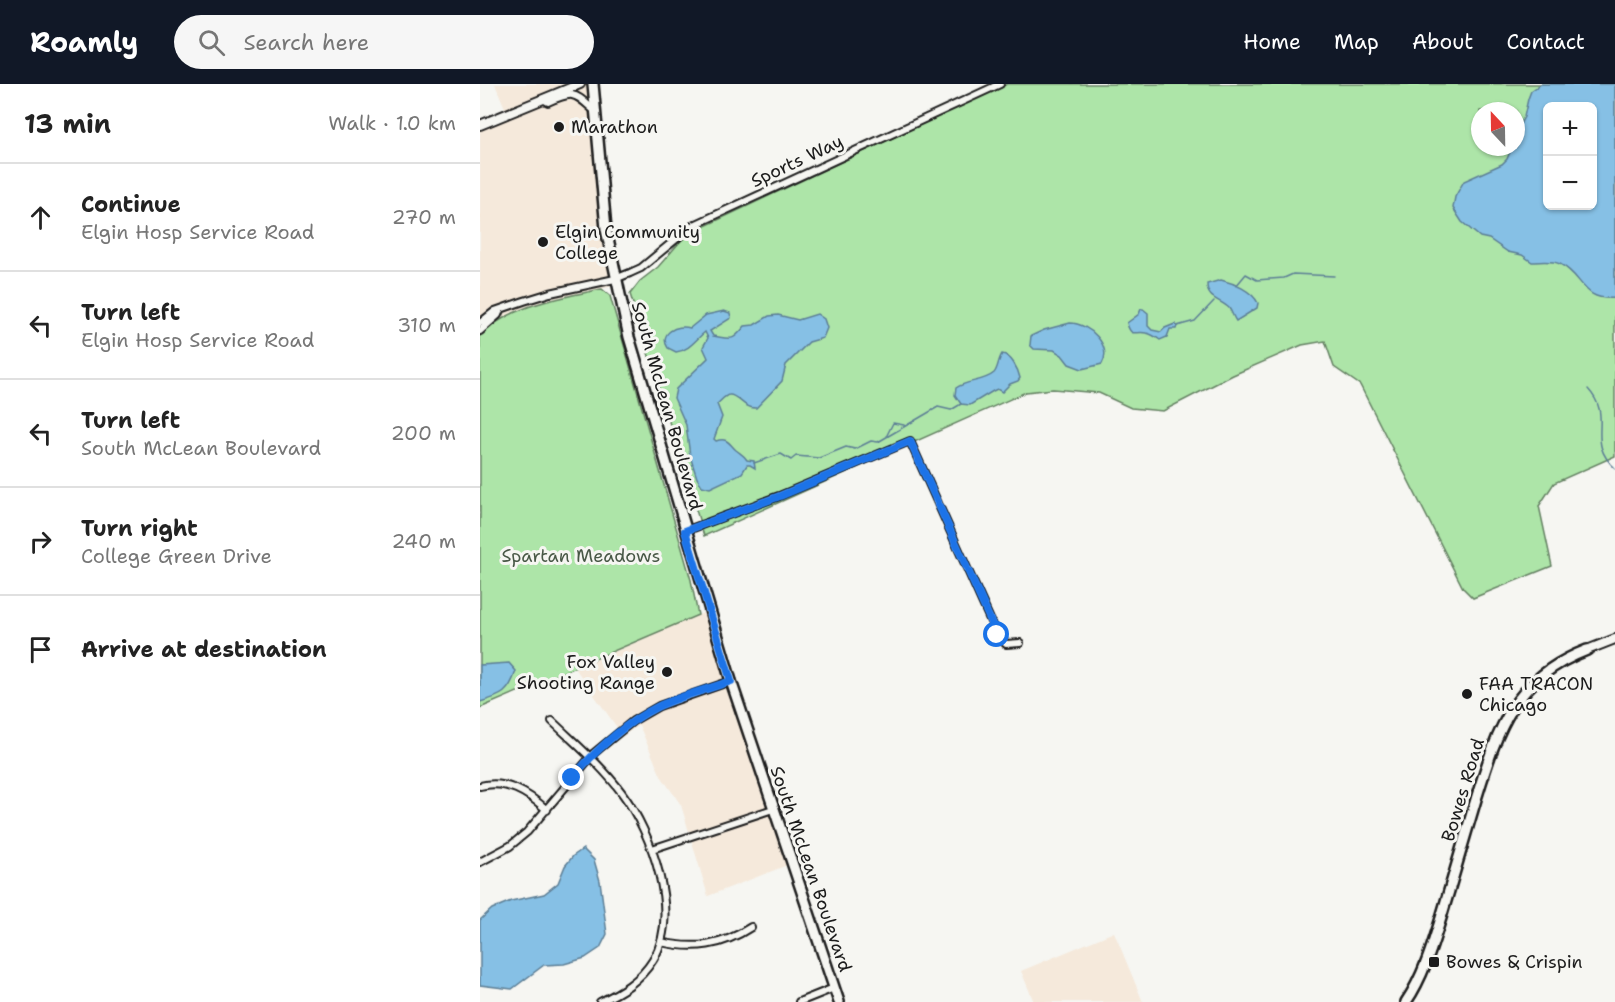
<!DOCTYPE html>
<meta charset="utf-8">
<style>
:root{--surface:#fff;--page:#f6f6f6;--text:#222;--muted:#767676;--line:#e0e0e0;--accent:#111827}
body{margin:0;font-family:"Shantell Sans",sans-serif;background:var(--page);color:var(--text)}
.controls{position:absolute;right:18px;top:18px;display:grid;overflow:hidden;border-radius:9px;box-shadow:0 2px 4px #0004}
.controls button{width:54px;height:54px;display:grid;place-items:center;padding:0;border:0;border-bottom:2px solid var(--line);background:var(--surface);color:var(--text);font:30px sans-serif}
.compass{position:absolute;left:991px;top:18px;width:54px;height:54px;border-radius:50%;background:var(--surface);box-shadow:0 2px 4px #0004;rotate:338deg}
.stop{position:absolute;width:18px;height:18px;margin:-14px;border:4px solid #1a73e8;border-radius:50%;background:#fff}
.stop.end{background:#1a73e8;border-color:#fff;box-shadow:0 2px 6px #0008}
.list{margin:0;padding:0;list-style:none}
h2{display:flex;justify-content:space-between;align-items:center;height:78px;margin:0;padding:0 24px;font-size:26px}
h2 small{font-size:20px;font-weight:400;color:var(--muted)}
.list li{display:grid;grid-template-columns:39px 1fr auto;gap:18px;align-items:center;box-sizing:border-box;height:108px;padding:0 24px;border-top:2px solid var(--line)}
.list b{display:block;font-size:22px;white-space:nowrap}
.list p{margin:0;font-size:20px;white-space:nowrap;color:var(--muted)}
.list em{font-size:20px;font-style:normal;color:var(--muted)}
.icon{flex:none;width:33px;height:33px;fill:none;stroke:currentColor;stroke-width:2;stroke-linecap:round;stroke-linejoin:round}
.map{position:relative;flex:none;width:1135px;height:918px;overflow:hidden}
header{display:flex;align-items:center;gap:36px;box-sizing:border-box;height:84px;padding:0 30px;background:var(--accent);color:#fff}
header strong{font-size:28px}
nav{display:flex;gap:33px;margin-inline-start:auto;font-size:21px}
.search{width:420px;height:54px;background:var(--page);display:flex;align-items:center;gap:15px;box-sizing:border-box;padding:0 21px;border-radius:33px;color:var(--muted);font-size:22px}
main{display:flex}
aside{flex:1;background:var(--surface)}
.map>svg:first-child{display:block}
.built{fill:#f5e9db}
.green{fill:#ade5a8;stroke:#648062;stroke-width:1.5;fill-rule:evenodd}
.water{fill:#86c0e5;stroke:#5c7e95;stroke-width:1.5;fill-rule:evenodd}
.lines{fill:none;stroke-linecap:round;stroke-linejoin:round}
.stream{stroke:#5c7e95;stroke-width:1.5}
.minor-casing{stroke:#1c1c1c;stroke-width:10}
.tertiary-casing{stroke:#1c1c1c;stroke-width:12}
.secondary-casing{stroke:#1c1c1c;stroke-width:14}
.minor{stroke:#f6f6f2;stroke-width:6}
.tertiary{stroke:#f6f6f2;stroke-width:8}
.secondary{stroke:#f6f6f2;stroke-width:9}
.route{stroke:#1a73e8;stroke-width:8}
.poi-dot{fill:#1c1c1c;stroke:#f6f6f2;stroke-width:2}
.labels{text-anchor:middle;stroke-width:6;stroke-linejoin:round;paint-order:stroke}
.poi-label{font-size:18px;fill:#1c1c1c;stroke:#f6f6f2;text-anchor:start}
.street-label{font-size:18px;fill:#1c1c1c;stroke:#f6f6f2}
.park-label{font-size:18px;fill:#485846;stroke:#f6f6f2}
</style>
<header>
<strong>Roamly</strong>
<div class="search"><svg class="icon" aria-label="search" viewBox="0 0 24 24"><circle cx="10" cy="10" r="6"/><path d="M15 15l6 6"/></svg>Search here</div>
<nav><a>Home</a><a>Map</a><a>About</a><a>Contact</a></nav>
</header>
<main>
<aside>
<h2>13 min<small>Walk · 1.0 km</small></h2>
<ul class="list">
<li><svg class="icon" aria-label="ahead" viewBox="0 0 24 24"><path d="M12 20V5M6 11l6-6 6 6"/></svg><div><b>Continue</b><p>Elgin Hosp Service Road</p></div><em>270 m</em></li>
<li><svg class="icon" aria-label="left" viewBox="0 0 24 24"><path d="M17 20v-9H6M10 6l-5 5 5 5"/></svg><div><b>Turn left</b><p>Elgin Hosp Service Road</p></div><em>310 m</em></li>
<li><svg class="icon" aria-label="left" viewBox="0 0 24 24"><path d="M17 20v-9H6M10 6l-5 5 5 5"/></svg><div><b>Turn left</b><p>South McLean Boulevard</p></div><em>200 m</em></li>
<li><svg class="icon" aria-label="right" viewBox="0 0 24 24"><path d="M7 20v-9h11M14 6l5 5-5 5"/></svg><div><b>Turn right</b><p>College Green Drive</p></div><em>240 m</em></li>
<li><svg class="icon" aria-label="arrive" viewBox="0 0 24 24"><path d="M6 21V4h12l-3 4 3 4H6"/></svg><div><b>Arrive at destination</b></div></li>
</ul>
</aside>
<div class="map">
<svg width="1135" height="918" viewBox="0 0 1135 918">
<rect width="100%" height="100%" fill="#f6f6f2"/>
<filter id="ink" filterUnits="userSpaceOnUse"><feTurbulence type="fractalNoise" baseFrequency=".0167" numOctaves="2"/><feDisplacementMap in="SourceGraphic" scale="12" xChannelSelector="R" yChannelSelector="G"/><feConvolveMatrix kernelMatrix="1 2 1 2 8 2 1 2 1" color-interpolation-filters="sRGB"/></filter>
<g filter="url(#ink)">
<path class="built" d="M15 0H97L27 29Z
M105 0H112L134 202 60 219 0 254V43Z
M228 527 310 780 228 812 201 721 181 692 159 641 143 652 95 584Z
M634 848 663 918H554L541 887Z"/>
<path class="green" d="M527 0H1135V372L1074 399 1059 422 1072 482 993 514 983 504 880 301 854 283 845 257 822 261 753 291 683 327 651 324 619 309 573 305 546 308 224 452 150 210 160 197 178 183 206 151ZM1068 22H1112V122H1068ZM1000 27H1036V63H1000Z
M122 205 130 212 211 496 218 531 0 624V251C36 219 77 215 122 205Z"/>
<path class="water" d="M1061 0H1135V214C1101 217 1104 192 1080 180 1071 176 1062 178 1052 178L1042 171 1028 168 1009 155 1000 153 982 138 973 124 975 113 984 97 1022 80 1027 75 1032 63H1036V47L1044 33 1048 15 1051 7ZM1068 22H1112V122H1068Z
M741 196C754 199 772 207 778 219L777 224 756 237C753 233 752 228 749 224 740 215 727 216 727 200Z
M661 225H663L668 229V242L672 246 681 248 685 244 695 240 697 242 696 245H690L687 253 680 256C676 253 672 250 666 249 656 246 651 255 647 239L659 230Z
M244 227 250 229 251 234 230 247 233 252C252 255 252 258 265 242L274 241 289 232 298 231 318 236 337 230 344 235 347 244 343 254 329 258 306 281 302 297 276 324C264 325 257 310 249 311 245 311 240 318 237 320L242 333 234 355 236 357C248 353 249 360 256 366 261 370 264 371 267 376L274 377 275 384 270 381H267L262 389 230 404 222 402 217 394 210 372 206 341 194 314 196 305 228 274 223 263 228 254 225 248C215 256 210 266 196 268L188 264C178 249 197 240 210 244L226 231Z
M590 239C609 239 633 262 622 280L602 285 589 280 582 271 574 266 554 265 550 261 551 252 564 246Z
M522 270C531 271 538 285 540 294L538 297 530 300 522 308 517 305 513 307 490 321 481 320 475 311 476 304C487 296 504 298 514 289 518 285 518 276 522 270Z
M29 579 36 587C29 609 22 612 0 618V581Z
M103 765 114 776 120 797 127 850 120 864 105 874 84 880 64 881 32 905 0 901V836L12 825 31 817 64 810 78 799 85 782 93 772Z"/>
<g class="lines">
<path class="stream" d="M756 202 766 190 777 196 804 194 813 190 854 192
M697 242 715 237 734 217
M1108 305C1135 334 1104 356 1135 384
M407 351 413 339 424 341
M274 379 301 370 311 376 316 372 339 374 366 363 375 365 391 357 398 358 458 323 471 326 481 320"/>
<defs>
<path id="minor" d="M63 15 68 18C95 6 94 9 115 27
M0 239 15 227 44 217 70 209 135 195 150 189 161 184 212 142 520 0
M0 247 18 231 20 226
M205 447 299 412 430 357 517 551 526 560 540 559
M72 637C96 660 122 682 142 709 172 749 201 830 173 876 160 897 141 908 120 918
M0 702C26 695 48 709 67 726
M172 765 293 725
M0 778 30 762 47 748 114 669 153 637 179 622 251 597
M181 858C215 866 242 862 271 843
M319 918 354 904"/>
<path id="tertiary" d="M0 41 100 0
M1107 566 1135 555"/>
<path id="secondary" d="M113 0 126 145 149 253 251 597 359 918
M926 918C943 893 952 863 961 834 973 793 985 753 997 712 1018 644 1034 594 1107 566"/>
</defs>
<use href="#minor" class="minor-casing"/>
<use href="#tertiary" class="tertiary-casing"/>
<use href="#secondary" class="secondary-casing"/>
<use href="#minor" class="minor"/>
<use href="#tertiary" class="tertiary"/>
<use href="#secondary" class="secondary"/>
</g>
</g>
<g class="lines" filter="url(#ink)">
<path class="route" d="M92 694C116 666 143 640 177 623 200 612 226 606 251 597L205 447 300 412 430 357 517 551"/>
</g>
<g class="poi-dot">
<circle cx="79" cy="43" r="6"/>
<circle cx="63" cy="158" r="6"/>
<circle cx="187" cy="588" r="6"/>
<circle cx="987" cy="610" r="6"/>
<rect x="948" y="872" width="12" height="12" rx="3"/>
</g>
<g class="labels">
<g class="poi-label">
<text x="91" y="49">Marathon</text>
<text x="75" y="154">Elgin Community<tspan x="75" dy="21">College</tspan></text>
<text x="175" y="584" text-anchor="end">Fox Valley<tspan x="175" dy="21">Shooting Range</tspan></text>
<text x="999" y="606">FAA TRACON<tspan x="999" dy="21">Chicago</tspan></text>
<text x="966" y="884">Bowes &amp; Crispin</text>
</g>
<g class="street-label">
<text transform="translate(317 77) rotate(-25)" y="6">Sports Way</text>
<text transform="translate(187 322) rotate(74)" y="6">South McLean Boulevard</text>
<text transform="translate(983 706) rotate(-73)" y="6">Bowes Road</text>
<text transform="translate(331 785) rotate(71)" y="6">South McLean Boulevard</text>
</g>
<g class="park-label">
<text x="101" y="478">Spartan Meadows</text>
</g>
</g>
</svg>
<div class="controls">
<button>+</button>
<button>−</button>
</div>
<svg class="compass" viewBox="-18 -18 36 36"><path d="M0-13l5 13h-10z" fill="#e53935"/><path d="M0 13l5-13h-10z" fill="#767676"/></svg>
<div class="stop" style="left:517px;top:551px"></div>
<div class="stop end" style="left:92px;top:694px"></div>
</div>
</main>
